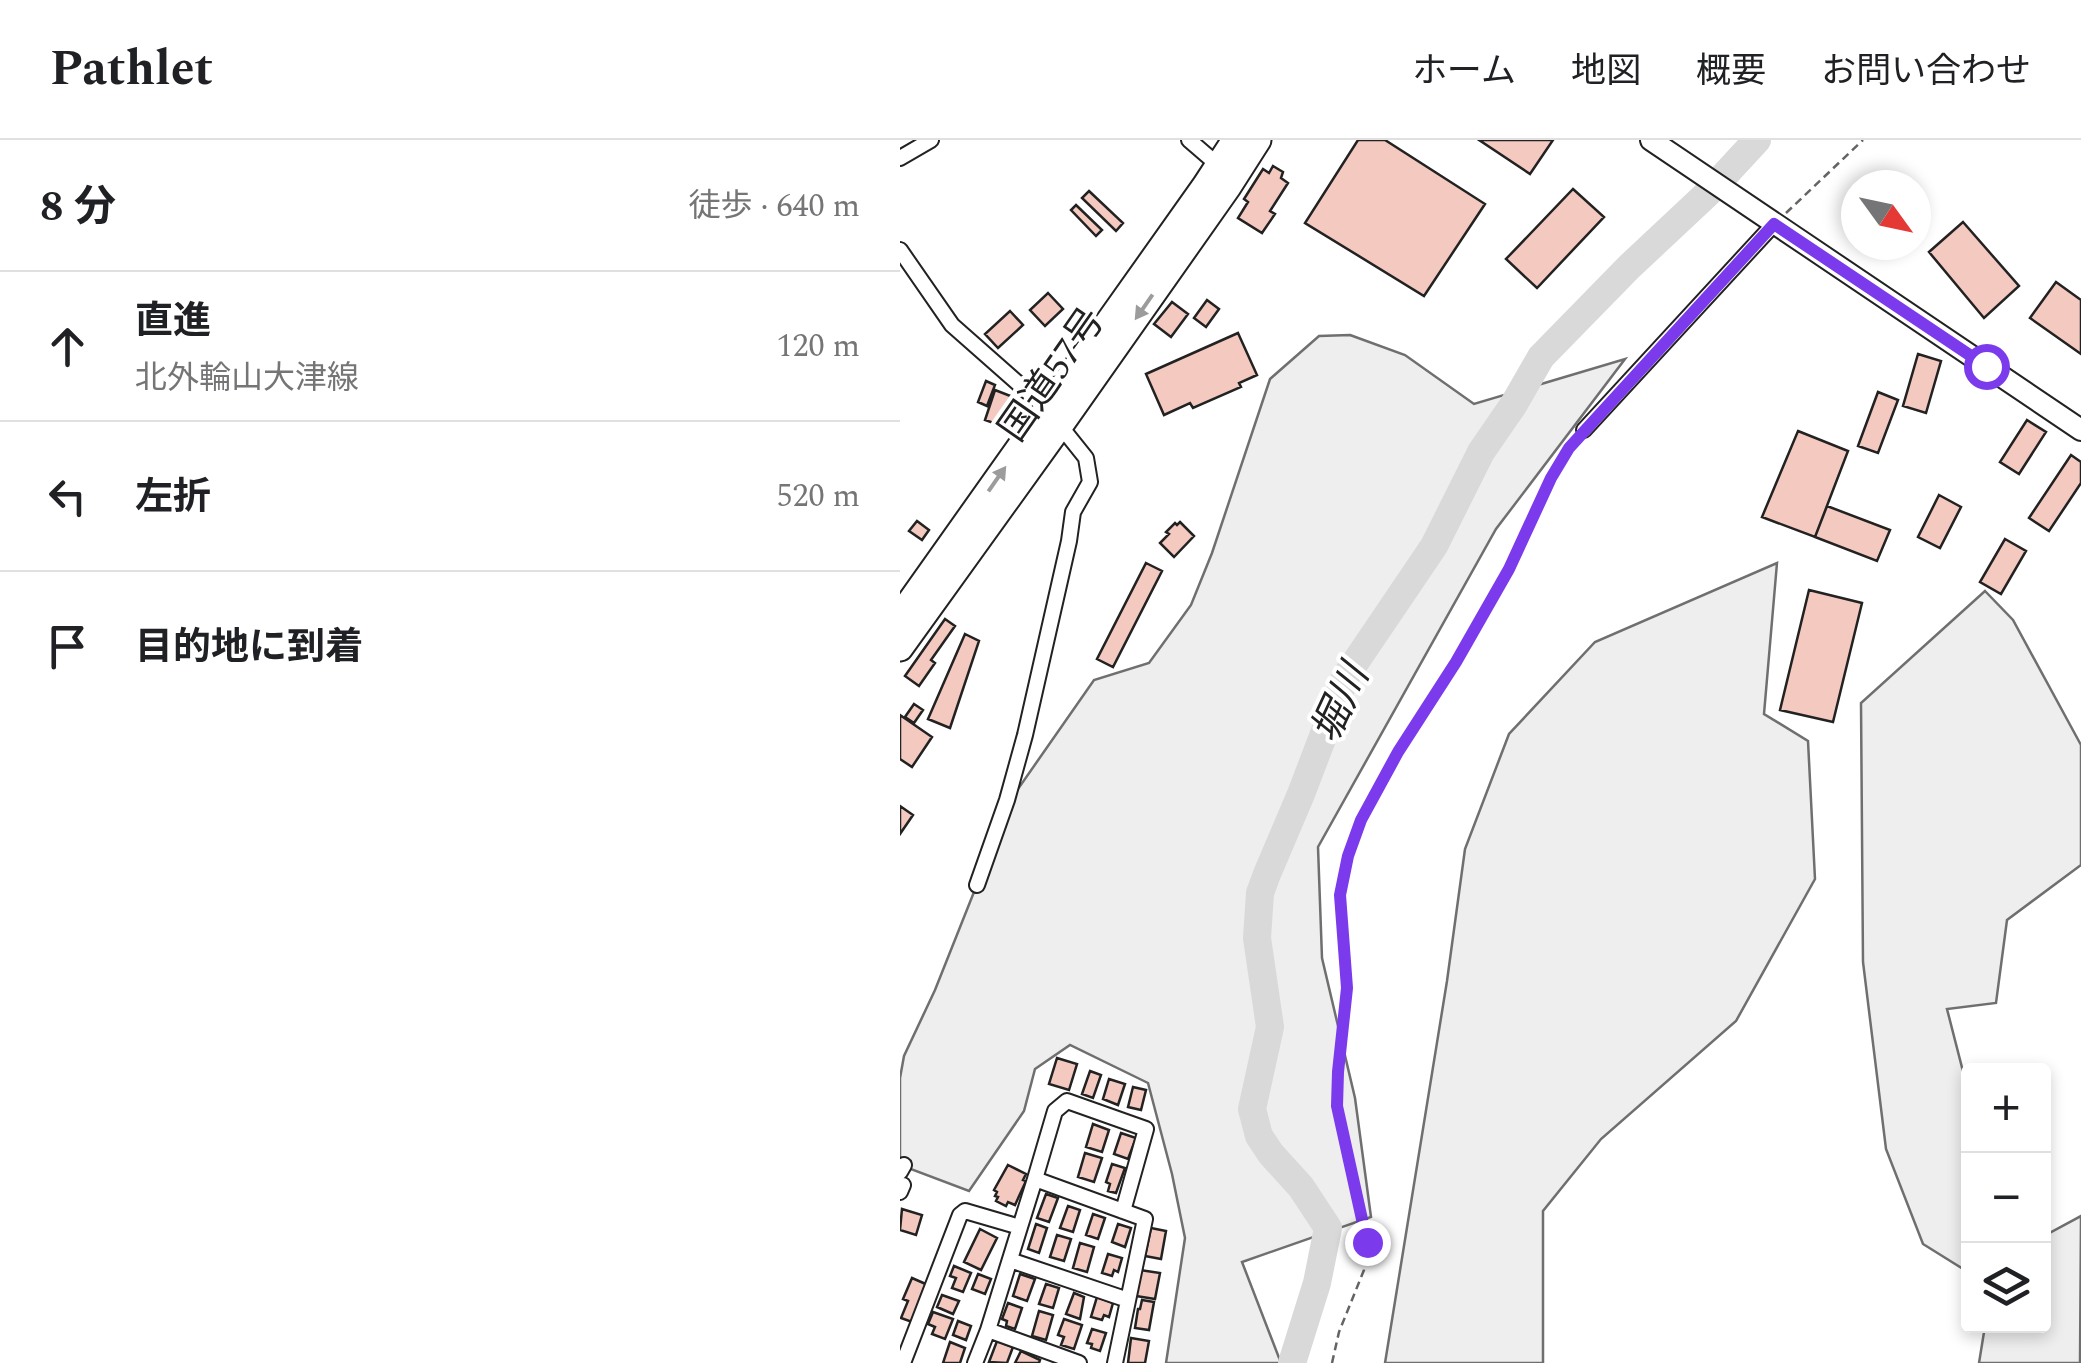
<!DOCTYPE html>
<html lang="ja">
<meta charset="utf-8">
<style>
:root{--surface:#fff;--page:#f2f2f2;--text:#202124;--muted:#757577;--line:#e0e0e0}
body{margin:0;font-family:Spectral,"Noto Sans JP",serif;background:var(--page);color:var(--text)}
.controls{position:absolute;right:30px;bottom:30px;display:grid;overflow:hidden;border-radius:10px;box-shadow:0 5px 15px #0003}
.controls button{width:90px;height:90px;display:grid;place-items:center;padding:0;border:0;border-bottom:2px solid var(--line);background:var(--surface);color:var(--text);font:50px sans-serif}
.compass{position:absolute;left:941px;top:30px;width:90px;height:90px;border-radius:50%;background:var(--surface);box-shadow:0 5px 15px #0003;rotate:123deg}
.stop{position:absolute;width:30px;height:30px;margin:-22px;border:8px solid #7c3aed;border-radius:50%;background:#fff}
.stop.end{background:#7c3aed;border-color:#fff;box-shadow:0 2px 10px #0008}
.list{margin:0;padding:0;list-style:none}
h2{display:flex;justify-content:space-between;align-items:center;height:130px;margin:0;padding:0 40px;font-size:42px}
h2 small{font-size:32px;font-weight:400;color:var(--muted)}
.list li{display:grid;grid-template-columns:65px 1fr auto;gap:30px;align-items:center;box-sizing:border-box;height:150px;padding:0 40px;border-top:2px solid var(--line)}
.list b{display:block;font-size:38px;white-space:nowrap}
.list p{margin:0;font-size:32px;white-space:nowrap;color:var(--muted)}
.list em{font-size:32px;font-style:normal;color:var(--muted)}
.icon{flex:none;width:55px;height:55px;fill:none;stroke:currentColor;stroke-width:2;stroke-linecap:round;stroke-linejoin:round}
.map{position:relative;flex:none;width:1181px;height:1223px;overflow:hidden}
header{display:flex;align-items:center;gap:60px;box-sizing:border-box;height:140px;padding:0 50px;background:var(--surface);border-bottom:2px solid var(--line)}
header strong{font-size:48px}
nav{display:flex;gap:55px;margin-inline-start:auto;font-size:35px}
main{display:flex}
aside{flex:1;background:var(--surface)}
.map>svg:first-child{display:block}
.green{fill:#eee;stroke:#6f6f6f;stroke-width:2.5}
.lines{fill:none;stroke-linecap:round;stroke-linejoin:round}
.river{stroke:#d9d9d9;stroke-width:28}
.building{fill:#f3c9c0;stroke:#222;stroke-width:2.5}
.street-casing{stroke:#222;stroke-width:18}
.secondary-casing{stroke:#222;stroke-width:24}
.highway-casing{stroke:#222;stroke-width:29}
.path{stroke:#646464;stroke-width:2.5;stroke-dasharray:8 5;stroke-linecap:butt}
.street{stroke:#fff;stroke-width:14}
.secondary{stroke:#fff;stroke-width:20}
.highway{stroke:#fff;stroke-width:25}
.oneway{fill:#9c9c9c}
.route{stroke:#7c3aed;stroke-width:12}
.labels{text-anchor:middle;stroke-width:8;stroke-linejoin:round;paint-order:stroke}
.street-label{font-size:38px;fill:#222;stroke:#fff}
.water-label{font-size:40px;font-style:italic;fill:#222;stroke:#fff}
</style>
<header>
<strong>Pathlet</strong>
<nav><a>ホーム</a><a>地図</a><a>概要</a><a>お問い合わせ</a></nav>
</header>
<main>
<aside>
<h2>8 分<small>徒歩 · 640 m</small></h2>
<ul class="list">
<li><svg class="icon" aria-label="ahead" viewBox="0 0 24 24"><path d="M12 20V5M6 11l6-6 6 6"/></svg><div><b>直進</b><p>北外輪山大津線</p></div><em>120 m</em></li>
<li><svg class="icon" aria-label="left" viewBox="0 0 24 24"><path d="M17 20v-9H6M10 6l-5 5 5 5"/></svg><div><b>左折</b></div><em>520 m</em></li>
<li><svg class="icon" aria-label="arrive" viewBox="0 0 24 24"><path d="M6 21V4h12l-3 4 3 4H6"/></svg><div><b>目的地に到着</b></div></li>
</ul>
</aside>
<div class="map">
<svg width="1181" height="1223" viewBox="0 0 1181 1223">
<rect width="100%" height="100%" fill="#fff"/>
<path class="green" d="M450 195 505 215 574 264 725 219 596 389 418 707 422 818 455 958 471 1077 342 1122 381 1223H266L285 1098 272 1034 248 943 170 905 135 929 124 971 69 1051 0 1025V938L4 916 35 850 111 659 194 540 249 523 291 465 312 413 370 239 419 196Z
M877 423 864 574 908 601 915 739 836 881 701 999 643 1071V1223H485L547 841 565 709 609 594 695 502Z
M1085 451 1113 480 1181 605V725L1107 780 1096 863 1047 869 1068 951V1132L1023 1104 986 1009 963 822 961 563Z
M1181 1076 1180 1223H1079L1085 1186H1144V1096Z"/>
<g class="lines">
<path class="river" d="M392 1223 417 1143 428 1088 401 1047 371 1014 359 996 352 969 370 887 357 798 360 753 367 734 401 654 446 536 534 406 581 312 614 264 641 217 729 127 808 53 857 0"/>
</g>
<path class="building" d="M458 0H485L585 64 524 156 405 83Z
M579 0H653L630 34Z
M373 26 383 32 381 38 388 43 370 71 375 74 362 93 338 78 348 62 344 59 363 29 369 33Z
M673 49 704 77 637 148 606 119Z
M189 51 223 83 216 91 182 58Z
M176 65 202 90 196 96 171 70Z
M1063 82 1119 146 1084 178 1029 112Z
M1156 142 1181 160V214L1130 178Z
M148 153 163 169 145 186 130 170Z
M307 160 319 169 306 187 294 178Z
M272 162 288 174 271 197 254 184Z
M110 171 123 185 98 208 85 194Z
M338 193 357 235 339 243 341 247 293 268 290 263 264 275 246 234Z
M1018 214 1041 221 1026 273 1003 266Z
M86 241 95 245 87 266 78 262Z
M95 250 113 257 102 286 85 280Z
M978 252 998 260 978 313 958 306Z
M1127 280 1146 292 1119 334 1100 322Z
M898 291 948 311 915 397 862 377Z
M1171 315 1181 322V343L1149 391 1129 378Z
M1039 355 1061 367 1040 408 1018 397Z
M927 366 990 390 977 421 915 397Z
M17 381 29 390 22 400 9 391Z
M280 382 294 396 274 417 260 403 269 394 266 392 275 383 277 385Z
M1105 399 1126 411 1101 454 1080 442Z
M246 423 262 431 213 527 197 519Z
M909 450 962 463 933 582 880 570Z
M45 479 55 486 31 520 35 523 19 546 5 536Z
M65 494 79 501 50 588 28 579Z
M14 564 23 570 14 583 5 577Z
M0 575 32 597 12 627 0 619Z
M0 666 13 675 0 694Z
M157 918 177 924 169 950 149 944Z
M190 931 201 935 193 958 182 954Z
M209 939 225 944 218 965 203 959Z
M233 947 246 950 241 970 228 967Z
M193 984 209 990 202 1012 186 1007Z
M221 993 236 998 228 1019 214 1014Z
M185 1013 202 1018 194 1042 178 1037Z
M212 1024 225 1028 216 1053 208 1051 210 1044 206 1042Z
M108 1025 126 1034 123 1040 126 1041 115 1065 108 1062 106 1066 96 1061 98 1057 95 1056 97 1052 94 1050Z
M146 1054 158 1058 149 1082 137 1078Z
M168 1066 180 1070 173 1092 160 1088Z
M2 1069 22 1075 16 1095 0 1090Z
M193 1074 205 1078 198 1099 186 1095Z
M136 1084 147 1088 139 1113 128 1109Z
M218 1084 231 1088 225 1107 212 1102Z
M251 1088 266 1091 261 1119 245 1116Z
M80 1089 97 1098 81 1130 64 1122Z
M157 1095 171 1099 164 1121 150 1117Z
M180 1103 194 1107 187 1132 173 1128Z
M208 1114 222 1118 218 1132 214 1130 212 1136 202 1133Z
M54 1126 71 1133 63 1152 52 1148 56 1138 50 1136Z
M240 1130 260 1133 255 1159 236 1156Z
M78 1134 91 1139 85 1154 72 1149Z
M120 1134 135 1139 127 1161 113 1156Z
M12 1138 28 1145 12 1182 1 1178 8 1161 3 1159Z
M146 1144 159 1148 153 1168 139 1164Z
M174 1153 184 1157 180 1179 166 1174Z
M42 1155 59 1161 53 1174 37 1167Z
M197 1157 213 1163 209 1177 204 1175 202 1180 191 1177Z
M242 1160 254 1162 249 1190 235 1188 238 1169H240Z
M108 1163 122 1168 115 1189 106 1186 107 1181 102 1179Z
M139 1171 153 1175 146 1200 132 1196Z
M33 1172 53 1179 45 1199 32 1194 35 1187 28 1184Z
M164 1179 182 1185 174 1209 161 1205 164 1197 158 1195Z
M58 1181 71 1186 66 1200 53 1195Z
M192 1189 206 1193 200 1211 191 1208 192 1204 187 1203Z
M231 1198 249 1201 245 1223H228Z
M97 1201 113 1207 107 1223 89 1222Z
M50 1202 65 1208 60 1223H43Z
M121 1211 140 1220 139 1223H115Z"/>
<g class="lines">
<defs>
<path id="street" d="M289 0 318 25
M0 18 31 0
M0 110 52 185 146 268 186 318 190 342 173 372 169 401 125 595 107 660 77 745
M684 290 874 84
M0 1032 4 1025
M135 1039 155 971 167 961 246 989 223 1071
M0 1052 3 1045
M120 1087 135 1039 245 1079 215 1223
M110 1120 228 1160
M3 1223 60 1075 65 1071 120 1087 88 1190 179 1223
M75 1223 88 1190"/>
<path id="secondary" d="M751 0 1181 290"/>
<path id="highway" d="M0 476 305 46 335 0
M0 508 159 287 328 47 358 0"/>
</defs>
<use href="#street" class="street-casing"/>
<use href="#secondary" class="secondary-casing"/>
<use href="#highway" class="highway-casing"/>
<path class="path" d="M886 73 963 0
M432 1223 439 1192 464 1130 467 1102 437 966 438 932 447 849 440 755 448 716 461 680 498 613 555 522 609 429 651 338 676 300"/>
<use href="#street" class="street"/>
<use href="#secondary" class="secondary"/>
<use href="#highway" class="highway"/>
</g>
<defs><path id="oneway-solid" d="M-6-.8H1V-3.2L6.5 0L1 3.2V.8H-6Z" transform="scale(2.5)"/></defs>
<g class="oneway">
<use href="#oneway-solid" transform="translate(244 167) rotate(125)"/>
<use href="#oneway-solid" transform="translate(97 339) rotate(-55)"/>
</g>
<g class="lines">
<path class="route" d="M467 1102 437 966 438 932 447 848 440 755 448 716 461 680 498 612 556 522 609 429 651 338 669 308 874 84 1086 226"/>
</g>
<g class="labels">
<g class="street-label">
<text transform="translate(151 234) rotate(-55)" y="13">国道57号</text>
</g>
<g class="water-label">
<text transform="translate(439 563) rotate(-65)" y="14">堀川</text>
</g>
</g>
</svg>
<div class="controls">
<button>+</button>
<button>−</button>
<button><svg class="icon" aria-label="layers" viewBox="0 0 24 24"><path d="M12 4l9 5-9 5-9-5zM3 14l9 5 9-5"/></svg></button>
</div>
<svg class="compass" viewBox="-18 -18 36 36"><path d="M0-13l5 13h-10z" fill="#e53935"/><path d="M0 13l5-13h-10z" fill="#757577"/></svg>
<div class="stop" style="left:1086px;top:226px"></div>
<div class="stop end" style="left:467px;top:1102px"></div>
</div>
</main>
